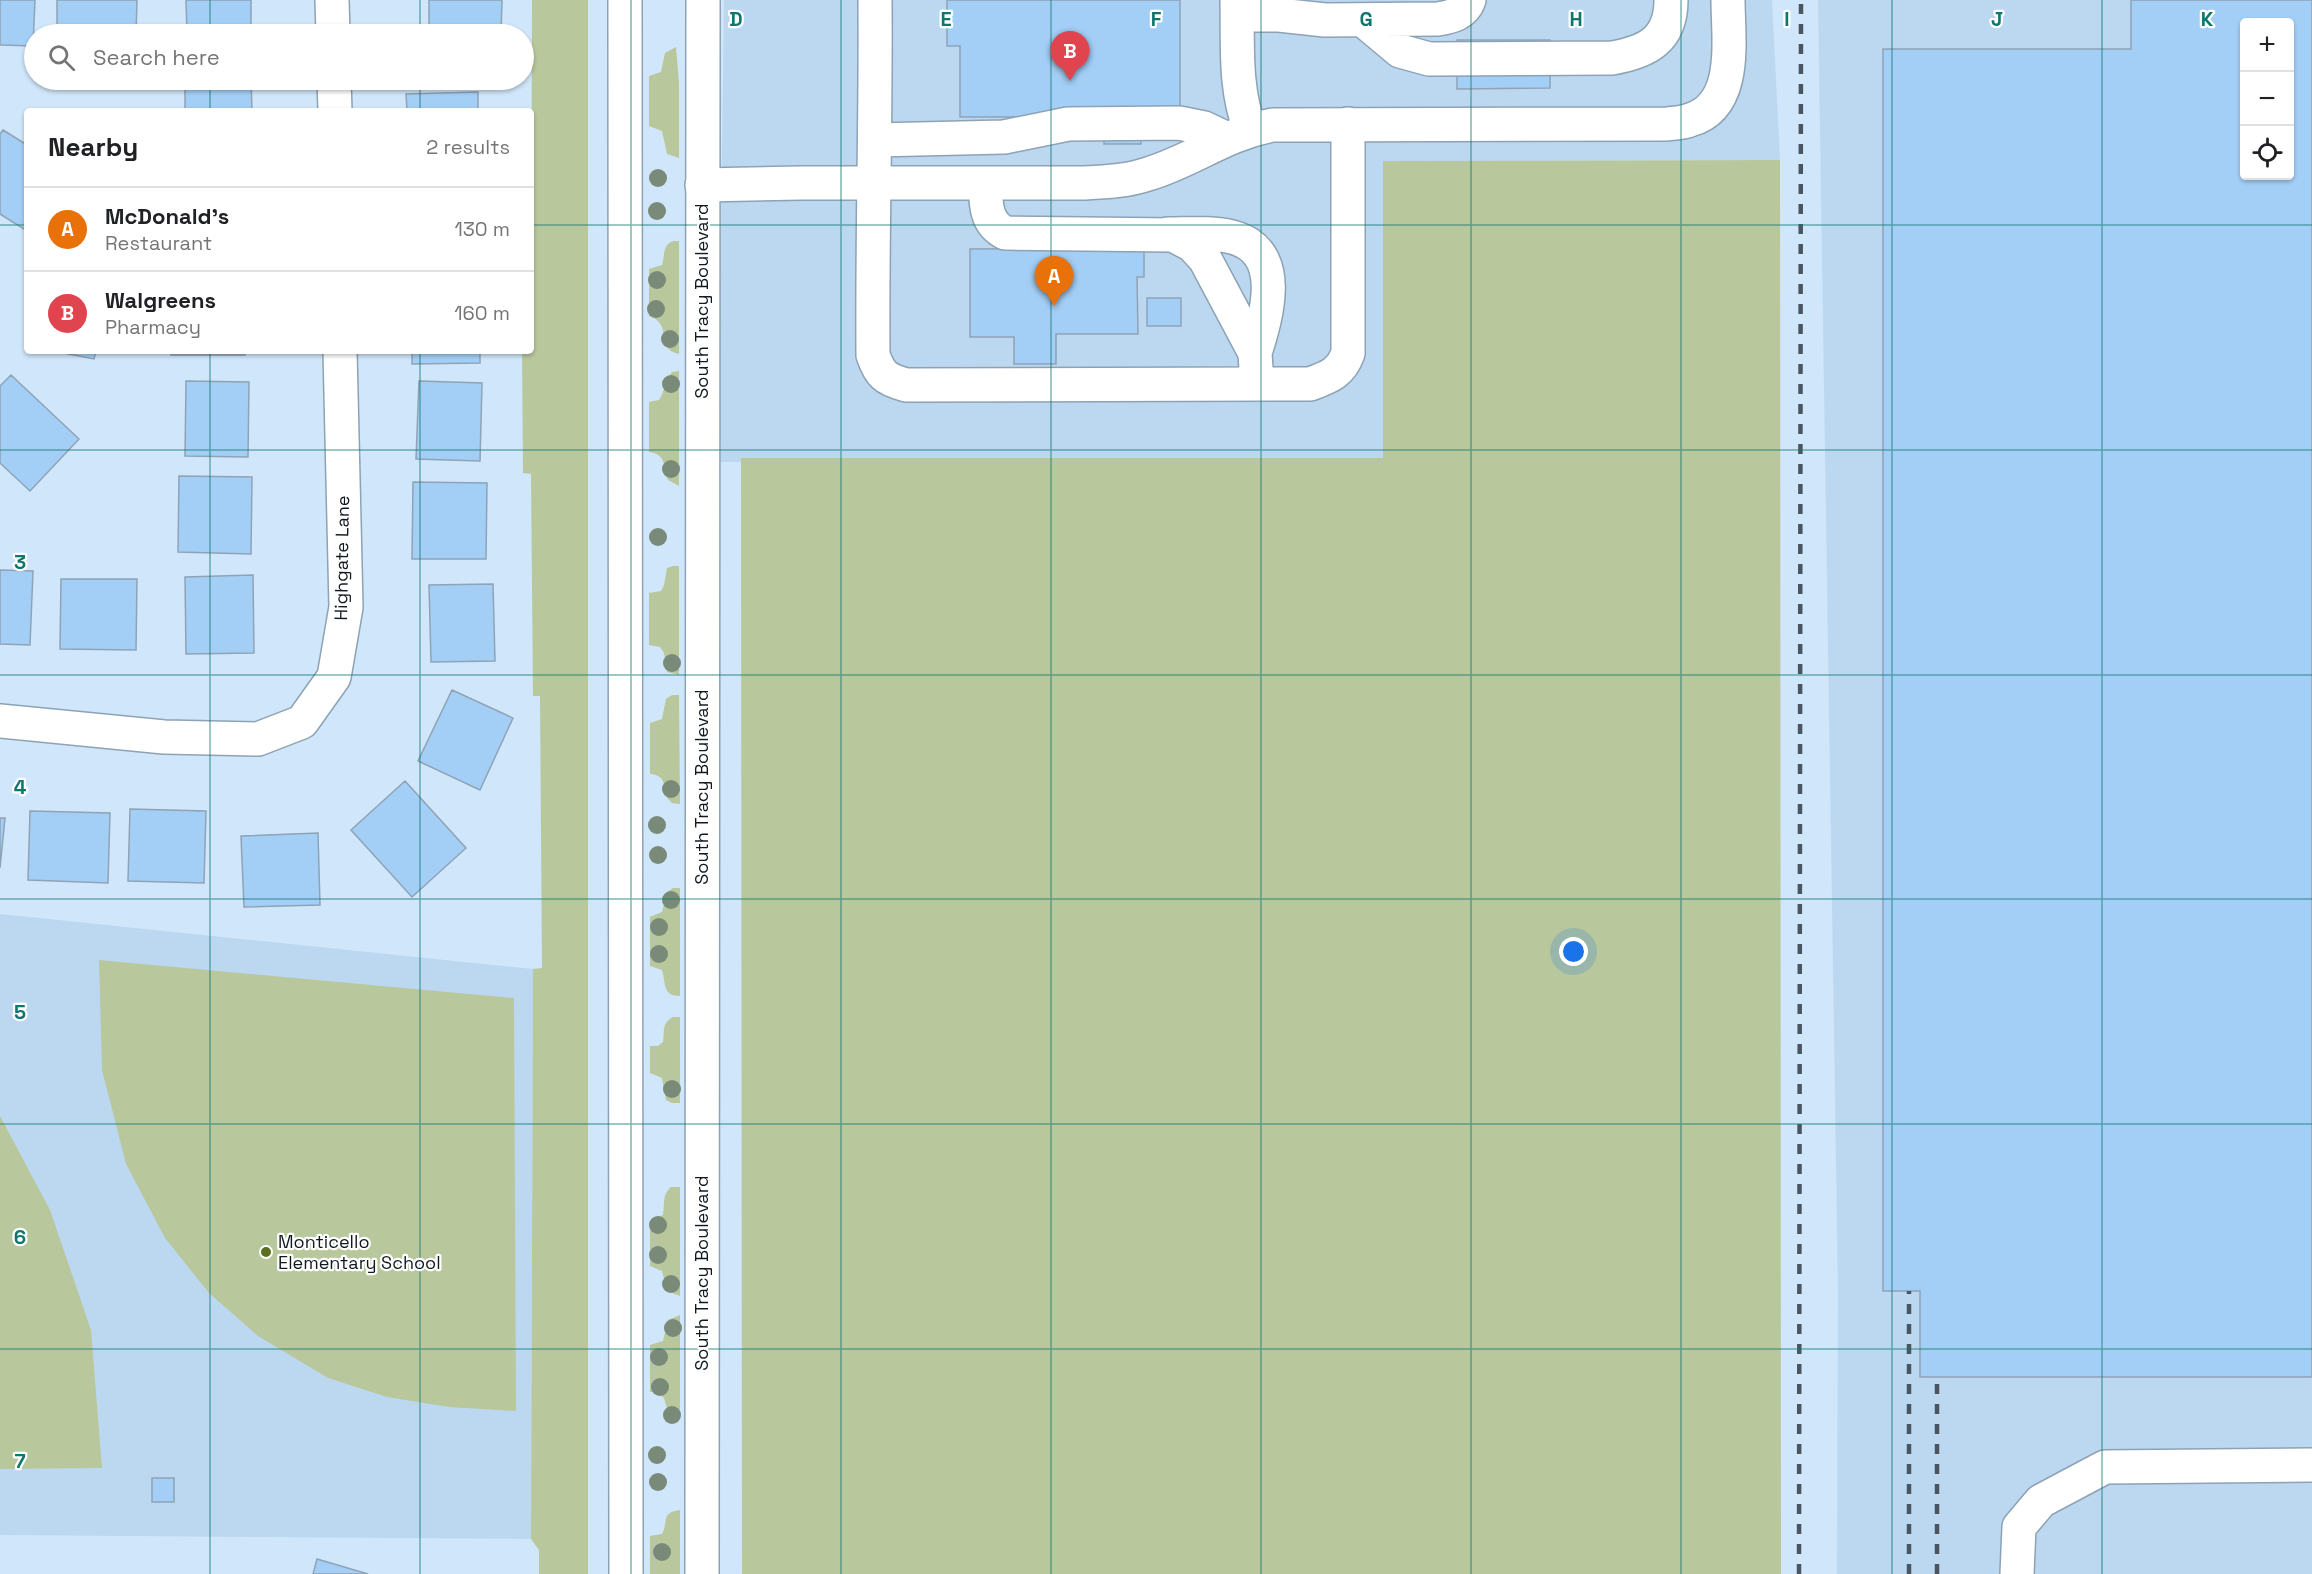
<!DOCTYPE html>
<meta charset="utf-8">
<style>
:root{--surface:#fff;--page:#f2f2f2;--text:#202124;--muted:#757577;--line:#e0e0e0;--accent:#5b6f1e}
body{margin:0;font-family:"Space Grotesk",sans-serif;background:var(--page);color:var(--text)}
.controls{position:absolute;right:18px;top:18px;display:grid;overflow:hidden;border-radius:6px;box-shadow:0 2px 4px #0004}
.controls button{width:54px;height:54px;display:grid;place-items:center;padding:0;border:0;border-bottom:2px solid var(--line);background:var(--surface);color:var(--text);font:30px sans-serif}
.you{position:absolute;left:1574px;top:952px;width:21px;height:21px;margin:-15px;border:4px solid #fff;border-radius:50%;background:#1a73e8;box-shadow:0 0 0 9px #1a73e833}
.badge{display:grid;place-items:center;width:39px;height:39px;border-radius:50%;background:var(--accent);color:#fff;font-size:20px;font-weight:700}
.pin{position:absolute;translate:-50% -50px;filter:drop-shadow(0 2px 3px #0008)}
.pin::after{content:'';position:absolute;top:32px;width:21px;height:18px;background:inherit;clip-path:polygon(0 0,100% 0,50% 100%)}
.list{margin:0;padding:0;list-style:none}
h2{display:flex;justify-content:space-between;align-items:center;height:78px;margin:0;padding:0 24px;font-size:26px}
h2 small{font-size:20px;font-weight:400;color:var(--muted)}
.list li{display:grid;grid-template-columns:39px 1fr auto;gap:18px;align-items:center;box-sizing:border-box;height:84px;padding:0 24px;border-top:2px solid var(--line)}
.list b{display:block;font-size:22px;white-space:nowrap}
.list p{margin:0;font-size:20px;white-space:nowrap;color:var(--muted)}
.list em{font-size:20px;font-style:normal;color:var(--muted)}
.icon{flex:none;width:33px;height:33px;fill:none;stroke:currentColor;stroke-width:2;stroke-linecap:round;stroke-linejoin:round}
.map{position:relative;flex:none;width:2312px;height:1574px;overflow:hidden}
.search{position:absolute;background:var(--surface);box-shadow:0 2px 4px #0004;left:24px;top:24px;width:510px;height:66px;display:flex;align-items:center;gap:15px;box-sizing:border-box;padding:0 21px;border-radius:33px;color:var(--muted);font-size:22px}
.panel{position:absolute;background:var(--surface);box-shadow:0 2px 4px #0004;left:24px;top:108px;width:510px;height:246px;border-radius:6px}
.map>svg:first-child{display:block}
.built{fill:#bcd8f1;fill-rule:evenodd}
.green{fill:#b9c79c}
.building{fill:#a3cff6;stroke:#8fa3b6;stroke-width:1.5;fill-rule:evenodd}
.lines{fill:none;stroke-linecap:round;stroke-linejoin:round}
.minor-casing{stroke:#8da2b4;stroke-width:36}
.major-casing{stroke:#8da2b4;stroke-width:36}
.minor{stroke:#fff;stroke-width:33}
.major{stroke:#fff;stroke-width:33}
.rail{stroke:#495560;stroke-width:4.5;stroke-dasharray:10 10;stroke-linecap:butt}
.tree{fill:#798a78}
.grid{fill:none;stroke:#0f766e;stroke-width:1.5;stroke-opacity:0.55}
.poi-dot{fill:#5b6f1e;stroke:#fff;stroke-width:2}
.labels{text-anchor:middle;stroke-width:4.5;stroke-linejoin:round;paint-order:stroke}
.street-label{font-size:18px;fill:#111920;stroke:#fff}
.poi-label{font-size:18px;fill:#111920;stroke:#fff;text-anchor:start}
.grid-label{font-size:20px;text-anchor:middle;font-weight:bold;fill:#0f766e;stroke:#fff;stroke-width:4.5;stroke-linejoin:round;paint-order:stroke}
</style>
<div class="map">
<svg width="2312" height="1574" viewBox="0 0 2312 1574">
<rect width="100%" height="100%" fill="#d0e6fa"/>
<path class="built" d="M724 0H1772L1780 160 1389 161 1383 458 718 462Z
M1818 0H2312V1574H1837L1838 1291ZM2244 22H2290V176H2244Z
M0 914 533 969 531 1539 0 1535Z"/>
<path class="green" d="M532 0H588V1574H539V1550L531 1539 533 969 542 968 540 696H533L531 474 523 473 522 351H531Z
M676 47 679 83V158L667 154 662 131 649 126V76L661 72 665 53Z
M1780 160 1781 1574H742L741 458H1383V161Z
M673 241H679V354C654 349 674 324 649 316V269L662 265C665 256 662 245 673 241Z
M679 371V486L668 480C663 467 667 454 649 452V402L659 400C665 391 665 381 672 372Z
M673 566H679V675L667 672 664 653 660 647 649 645V593L661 591 664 585 667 568Z
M672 695H679L680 804 672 803 668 799C663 787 667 775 650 774V723L662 719 666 699Z
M673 888H680V996C662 996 666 983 662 970L650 966V917L662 912 667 892Z
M99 960 514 998 516 1411 449 1407 387 1397 328 1378 258 1336 209 1293 165 1238 126 1164 102 1070Z
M673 1017H680V1103H672L666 1100 662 1078 650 1073V1046H658L663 1042C665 1031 661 1024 673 1017Z
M0 1116 50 1210 91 1330 102 1468 0 1469Z
M671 1187H680V1296L667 1291 662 1271 650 1266V1220L663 1215C665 1203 662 1195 671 1187Z
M680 1315V1420L670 1419 664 1398 656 1392H650V1345L663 1341 668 1320Z
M680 1510V1574H650V1536L662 1534C669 1521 660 1513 680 1510Z"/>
<path class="building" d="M0 0H35L33 46 0 45Z
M57 0H137L136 34H57Z
M186 0H251V34H187Z
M429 0H502L501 34H429Z
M947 0H1180V117H1141V144H1104V117H960V46H947Z
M2131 0H2312V1377H1920V1291H1883V49H2131ZM2244 22H2290V176H2244Z
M1457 40H1550V88L1457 89Z
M251 80 252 111H185V81Z
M478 92V111H407L406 94Z
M3 130 27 145V231L0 214V134Z
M1144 248V277H1137L1138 334H1056V364H1014V337H970V249Z
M1147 298H1181V326H1147Z
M53 351H96L94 359Z
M171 351H245V355H171Z
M412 351H480V363L412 364Z
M11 375 79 439 30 491 0 463V386Z
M186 381 249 382 248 457 185 456Z
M419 381 482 383 480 461 416 459Z
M179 476 252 477 251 554 178 552Z
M413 482 487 483 486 559H412Z
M0 570 33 571 30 645 0 644Z
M253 575 254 653 186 654 185 577Z
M61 579H137L136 650 60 649Z
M493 584 495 661 431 662 429 585Z
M452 690 513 718 480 790 418 761Z
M405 781 466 848 412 897 351 830Z
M130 809 206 811 204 883 128 881Z
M30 811 110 813 108 883 28 880Z
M0 818H5L0 868Z
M318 833 320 905 244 907 241 836Z
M152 1478H174V1502H152Z
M317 1559 368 1574H313Z"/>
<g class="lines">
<defs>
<path id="minor" d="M332 0 333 34
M875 0C876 118 872 236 873 355 880 375 885 379 906 385L1310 384C1329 377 1341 373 1348 353V124
M1237 0C1238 44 1234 88 1250 129
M1238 15H1279L1325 20 1438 19C1451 17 1464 14 1469 0
M1363 20 1400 51 1429 59 1612 58C1647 52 1671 40 1671 0
M334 80 335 111
M876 140 1004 137 1068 124 1179 123 1204 128 1225 138
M985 183C986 203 985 223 1005 233L1173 235 1192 245 1205 259 1255 353 1257 384
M702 185 801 183H1084C1105 182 1128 181 1148 174 1194 160 1224 134 1273 125L1667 124C1675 123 1683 123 1690 120 1739 106 1728 39 1728 0
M1168 234C1189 234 1212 232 1232 237 1286 251 1267 315 1255 353
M0 721 164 737 258 739 302 722 334 677 346 607 340 351
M2017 1574 2019 1527 2041 1501 2105 1467 2312 1465"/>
<path id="major" d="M625 0 626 1574
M702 1574 703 0"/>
</defs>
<use href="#minor" class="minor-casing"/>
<use href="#major" class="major-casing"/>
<use href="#minor" class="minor"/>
<use href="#major" class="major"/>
<path class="rail" d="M1799 1574 1801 0
M1909 1574V1291
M1937 1574V1377"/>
</g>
<g class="tree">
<circle cx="658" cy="178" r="9"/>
<circle cx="657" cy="211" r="9"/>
<circle cx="657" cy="280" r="9"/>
<circle cx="656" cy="309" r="9"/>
<circle cx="670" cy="339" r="9"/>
<circle cx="671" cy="384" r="9"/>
<circle cx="671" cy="469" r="9"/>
<circle cx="658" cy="537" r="9"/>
<circle cx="672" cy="663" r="9"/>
<circle cx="671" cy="789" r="9"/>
<circle cx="657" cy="825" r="9"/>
<circle cx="658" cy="855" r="9"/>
<circle cx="671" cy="900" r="9"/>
<circle cx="659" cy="927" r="9"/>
<circle cx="659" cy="954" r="9"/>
<circle cx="672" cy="1089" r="9"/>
<circle cx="658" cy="1225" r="9"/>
<circle cx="658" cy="1255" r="9"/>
<circle cx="671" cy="1284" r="9"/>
<circle cx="673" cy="1328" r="9"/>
<circle cx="659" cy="1357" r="9"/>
<circle cx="660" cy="1387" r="9"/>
<circle cx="672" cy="1415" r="9"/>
<circle cx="657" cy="1455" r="9"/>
<circle cx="658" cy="1482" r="9"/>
<circle cx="662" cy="1552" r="9"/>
</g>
<path class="grid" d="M210 0V34M420 0V34M631 0V1574M841 0V1574M1051 0V1574M1261 0V1574M1471 0V1574M1681 0V1574M1892 0V1574M2102 0V1574M210 80V111M420 80V111M0 225H27M531 225H2312M210 351V1574M420 351V1574M0 450H2312M0 675H2312M0 899H2312M0 1124H2312M0 1349H2312"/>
<circle class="poi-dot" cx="266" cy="1252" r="6"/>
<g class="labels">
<g class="street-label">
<text transform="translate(702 301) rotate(-90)" y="6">South Tracy Boulevard</text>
<text transform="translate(342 558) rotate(-89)" y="6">Highgate Lane</text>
<text transform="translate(702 787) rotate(-90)" y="6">South Tracy Boulevard</text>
<text transform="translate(702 1273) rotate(-90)" y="6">South Tracy Boulevard</text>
</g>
<g class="poi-label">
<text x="278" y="1248">Monticello<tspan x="278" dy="21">Elementary School</tspan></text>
</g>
</g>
<g class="grid-label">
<text x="736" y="26">D</text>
<text x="946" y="26">E</text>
<text x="1156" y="26">F</text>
<text x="1366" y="26">G</text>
<text x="1576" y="26">H</text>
<text x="1787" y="26">I</text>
<text x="1997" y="26">J</text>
<text x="2207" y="26">K</text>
<text x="20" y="569">3</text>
<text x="20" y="794">4</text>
<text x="20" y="1019">5</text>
<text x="20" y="1244">6</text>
<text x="20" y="1468">7</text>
</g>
</svg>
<div class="controls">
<button>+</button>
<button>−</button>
<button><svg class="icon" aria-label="locate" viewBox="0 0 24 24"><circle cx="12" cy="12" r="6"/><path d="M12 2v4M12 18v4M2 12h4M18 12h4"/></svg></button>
</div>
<div class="you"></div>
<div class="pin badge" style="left:1054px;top:306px;background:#e8710a">A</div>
<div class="pin badge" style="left:1070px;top:81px;background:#e0444e">B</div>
<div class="search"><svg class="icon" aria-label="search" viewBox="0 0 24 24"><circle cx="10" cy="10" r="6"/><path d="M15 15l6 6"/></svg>Search here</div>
<section class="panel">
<h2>Nearby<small>2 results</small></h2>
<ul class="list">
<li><span class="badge" style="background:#e8710a">A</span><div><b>McDonald's</b><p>Restaurant</p></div><em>130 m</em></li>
<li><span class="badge" style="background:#e0444e">B</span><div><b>Walgreens</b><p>Pharmacy</p></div><em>160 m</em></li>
</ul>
</section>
</div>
